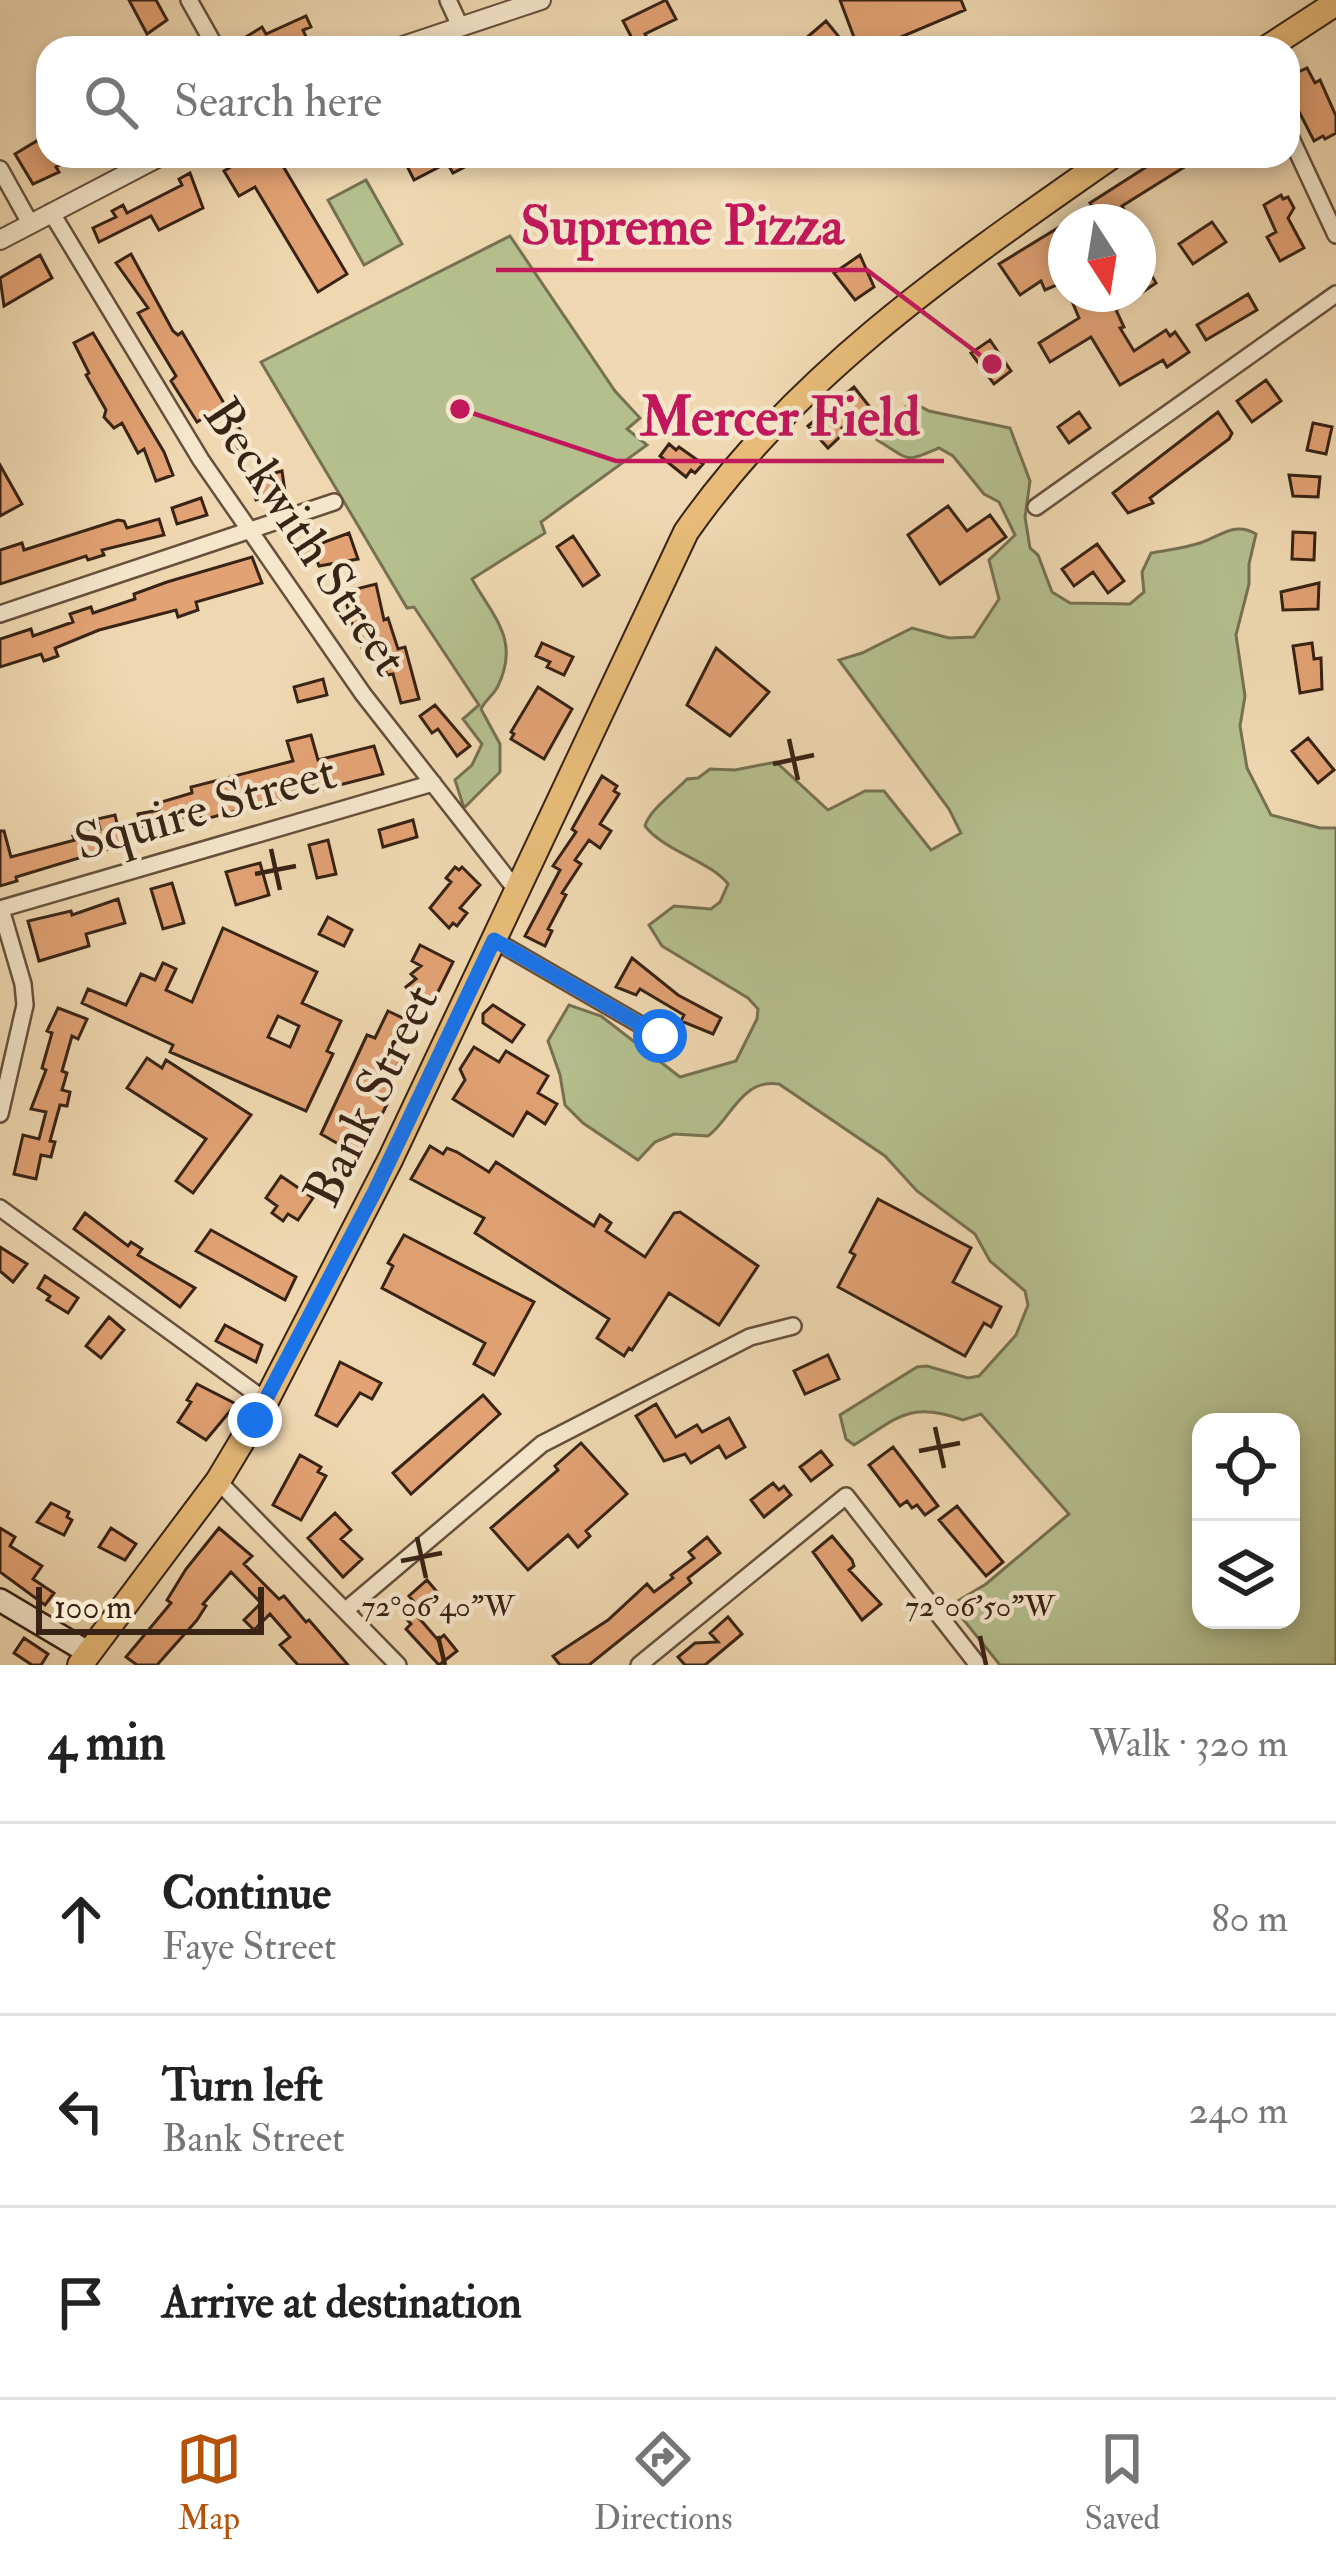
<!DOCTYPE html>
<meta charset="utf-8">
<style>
:root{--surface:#fff;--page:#f2f2f2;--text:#222;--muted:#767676;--line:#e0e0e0;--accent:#b45309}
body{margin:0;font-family:"IM FELL Double Pica",serif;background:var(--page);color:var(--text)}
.controls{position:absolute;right:36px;bottom:36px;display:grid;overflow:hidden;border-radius:24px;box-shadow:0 6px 18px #0003}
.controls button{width:108px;height:108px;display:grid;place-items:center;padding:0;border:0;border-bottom:3px solid var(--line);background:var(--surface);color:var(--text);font:60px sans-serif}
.compass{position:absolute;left:1048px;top:204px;width:108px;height:108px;border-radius:50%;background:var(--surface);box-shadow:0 6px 18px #0003;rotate:168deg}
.scale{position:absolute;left:36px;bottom:30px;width:228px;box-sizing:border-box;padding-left:12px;border:6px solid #382314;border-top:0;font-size:33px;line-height:42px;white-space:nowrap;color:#382314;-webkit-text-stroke:9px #f5e6cc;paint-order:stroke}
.stop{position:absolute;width:36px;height:36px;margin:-27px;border:9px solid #1a73e8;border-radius:50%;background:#fff}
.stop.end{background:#1a73e8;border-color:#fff;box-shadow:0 3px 12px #0008}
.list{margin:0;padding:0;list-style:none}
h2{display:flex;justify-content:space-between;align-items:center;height:156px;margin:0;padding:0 48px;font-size:51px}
h2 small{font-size:39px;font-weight:400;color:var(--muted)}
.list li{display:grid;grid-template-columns:78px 1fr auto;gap:36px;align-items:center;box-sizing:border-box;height:192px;padding:0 48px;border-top:3px solid var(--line)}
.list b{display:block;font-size:45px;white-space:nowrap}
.list p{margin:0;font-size:39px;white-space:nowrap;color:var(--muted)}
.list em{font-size:39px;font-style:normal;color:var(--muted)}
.icon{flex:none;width:66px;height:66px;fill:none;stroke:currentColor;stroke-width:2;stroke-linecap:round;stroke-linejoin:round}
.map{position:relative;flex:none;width:1336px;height:1665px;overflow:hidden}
.search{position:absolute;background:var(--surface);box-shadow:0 6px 18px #0003;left:36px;right:36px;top:36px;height:132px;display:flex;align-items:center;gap:30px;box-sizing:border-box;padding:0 42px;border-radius:36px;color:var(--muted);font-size:45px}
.sheet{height:732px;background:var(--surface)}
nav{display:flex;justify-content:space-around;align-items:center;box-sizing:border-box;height:168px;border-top:3px solid var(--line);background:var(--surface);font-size:33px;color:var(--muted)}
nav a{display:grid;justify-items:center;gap:6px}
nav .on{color:var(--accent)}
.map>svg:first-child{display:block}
.green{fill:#b5bf8e;stroke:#767151;stroke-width:3;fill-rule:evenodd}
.building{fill:#e2a274;stroke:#382314;stroke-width:3;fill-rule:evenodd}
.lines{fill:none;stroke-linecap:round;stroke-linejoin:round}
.minor-casing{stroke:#66503b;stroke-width:20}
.tertiary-casing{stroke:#66503b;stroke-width:22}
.secondary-casing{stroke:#382314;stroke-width:26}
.primary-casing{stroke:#382314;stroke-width:28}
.minor{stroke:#f5e6cc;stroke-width:15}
.tertiary{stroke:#f5e6cc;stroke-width:18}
.secondary{stroke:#f5e6cc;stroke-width:21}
.primary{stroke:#e8bc78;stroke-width:24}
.route{stroke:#1a73e8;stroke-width:15}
.ticks{fill:none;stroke:#382314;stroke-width:4.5}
.labels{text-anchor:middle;stroke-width:9;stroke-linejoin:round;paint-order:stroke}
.street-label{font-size:51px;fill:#382314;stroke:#f5e6cc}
.ticks-label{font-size:30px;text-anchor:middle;fill:#382314;stroke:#f5e6cc;stroke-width:9;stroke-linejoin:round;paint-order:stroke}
.leader{fill:none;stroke:#c2185b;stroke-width:4.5}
.callout-dot{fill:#c2185b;stroke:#f5e6cc;stroke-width:4.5}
.callout-label{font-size:54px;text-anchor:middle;font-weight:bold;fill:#c2185b;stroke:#f5e6cc;stroke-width:9;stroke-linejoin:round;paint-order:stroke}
</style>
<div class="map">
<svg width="1336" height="1665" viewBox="0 0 1336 1665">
<rect width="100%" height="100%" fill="#efd8b1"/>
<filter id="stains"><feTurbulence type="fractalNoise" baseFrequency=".00167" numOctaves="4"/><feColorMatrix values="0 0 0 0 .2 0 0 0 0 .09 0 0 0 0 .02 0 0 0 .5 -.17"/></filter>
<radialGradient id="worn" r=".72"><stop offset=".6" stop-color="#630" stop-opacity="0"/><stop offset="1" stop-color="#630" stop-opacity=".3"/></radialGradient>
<path class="green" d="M366 180 402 244 364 265 328 200Z
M510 236 615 391 640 418 627 429 647 445 541 522 545 533 472 579C494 618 520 640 498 686 493 696 486 699 481 709L500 744V772L464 808 455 780 472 765 482 744 463 719 479 705 414 607 407 608 261 362Z
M912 402 929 411 1010 428 1030 481 1025 517 1030 548 1038 555 1052 592 1070 603 1130 604 1144 592 1142 572 1151 553C1167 550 1185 548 1200 543 1221 536 1235 521 1256 534L1249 564V584L1236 635 1245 696 1240 726 1247 768 1271 815 1320 828H1336V1665H1000L954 1608 956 1602 986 1584 1069 1514 981 1414 963 1420C908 1400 897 1419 854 1445L846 1439 840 1415 917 1367 927 1366 968 1378 979 1376 1016 1335 1028 1305 1025 1291 990 1261 975 1234 917 1191 885 1156 779 1084C741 1078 730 1121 708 1136L674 1134 655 1142 638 1160 583 1123 565 1105 560 1075 548 1041 569 1005 601 1016 680 1077 736 1061 757 1019 758 1009 748 998 662 946 649 925 674 906 711 909 720 902 728 884C710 861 664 851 645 826 649 810 675 792 687 779L698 778 710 769 735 770 776 762 828 810 865 791H884L931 850 961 833 949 809 839 660 862 653 912 628 949 638 974 637 999 599 989 560 1015 535 999 502 984 494 953 456 939 448C903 463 912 461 877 440L876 430ZM1201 1422H1291V1620H1201Z"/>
<path class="building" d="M129 0H156L167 20 147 34Z
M666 0 676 19 645 34 649 42 637 48 623 21Z
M840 0H961L965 10 875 48H858Z
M306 16 311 27 303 30 311 48H228L262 27 266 34Z
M826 21 848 48H811L804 40Z
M1307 68 1315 83 1320 80 1336 116V133L1325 139 1323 136 1314 141 1288 90V77Z
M40 139 48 156H78L56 167 59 172 33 184 15 154Z
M249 156H277L347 274 318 292 255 187 239 196 224 171Z
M402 156H486L453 173 447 163 414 180Z
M1151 156H1202L1122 206 1132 222H1102L1090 203 1154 162Z
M190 173 203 208 159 230 151 216 99 242 93 228 116 217 112 211 123 205 127 213 182 185 179 179Z
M1281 195 1283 199 1288 197 1294 208 1288 218 1304 248 1280 261 1267 237 1276 232 1264 205Z
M1212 222 1226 242 1193 264 1179 244Z
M1066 223V281L1045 290 1041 281 1020 295 999 264Z
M131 254 173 331 178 335 182 332 225 405 197 422 171 381 176 376 138 313 148 308 116 263Z
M40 255 52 278 4 306 0 278Z
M860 255 874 287 855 300 834 273Z
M1146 266 1156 283 1116 310 1124 327 1120 328 1134 351 1166 330 1170 336 1175 332 1189 352 1167 367 1163 360 1120 385 1091 337 1050 362 1039 343 1079 318 1069 294H1138V271Z
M1248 294 1257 310 1206 340 1197 325Z
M93 333 164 452 173 475 156 481 144 449 138 453 122 423 114 428 104 417 106 410 86 375 89 373 74 343Z
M990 340 1011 371 994 384 971 353Z
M1266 380 1281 401 1252 422 1237 401Z
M854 387 869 406 842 428 845 432 828 448 808 426Z
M1079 412 1090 428 1069 443 1058 427Z
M1218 412 1232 433 1229 439 1150 498 1153 503 1128 513 1113 493Z
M237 423 247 445 231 453 219 431Z
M1313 423 1332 427 1326 454 1307 450Z
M669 444 676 450 679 447 703 464 695 473 691 470 686 477 660 456Z
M0 465 22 504 0 516Z
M282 471 285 492 256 500 250 480Z
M1289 475 1320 477 1318 497 1293 496Z
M201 498 207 515 177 524 172 508Z
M948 506 967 531 990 515 1006 537 940 584 908 535Z
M159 519 164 535 102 550 104 555 88 560 86 556 0 584V550L22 543 24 550 118 520 124 521 127 528Z
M1293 532 1315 533 1314 560 1292 559Z
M349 533 358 559 319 566 316 558 304 562 299 544 320 537 322 543Z
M573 536 599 575 583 586 557 547Z
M1097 544 1124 581 1108 593 1093 572 1074 586 1062 569Z
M252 557 262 583 196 602 198 610 178 617 176 610 99 630 55 648 58 656 44 661 41 654 0 667V639L31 629 33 636 73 622 70 614 91 607 93 613 135 599 134 594 167 582Z
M1319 583 1318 609 1283 610 1281 592Z
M376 584 384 620 388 618 398 649 405 647 419 699 401 703 393 674 387 675 377 643 362 648 350 618 344 592Z
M542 643 573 657 564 675 547 667 550 662 536 656Z
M1312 643 1314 659 1321 658 1322 689 1300 693 1293 646Z
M716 648 769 692 730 736 687 705Z
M323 679 327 695 298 702 294 687Z
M538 687 572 709 544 759 511 739 514 734 511 732Z
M435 705 470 746 457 756 438 729 432 733 420 716Z
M311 735 318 760 374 746 383 774 201 820 200 813 141 827 138 814 159 810 158 803 192 793 191 787 293 761 287 741Z
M1308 738 1334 770 1318 783 1292 751Z
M602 776 617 786 614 791 619 794 600 824 611 831 600 848 589 840 575 860 581 864 562 893 566 895 548 929 552 931 545 946 525 936 560 870 553 866 576 832 572 829Z
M115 815 122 845 16 877 17 881 0 886V831H4L11 857 75 840 73 836 100 829 97 819Z
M413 820 417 837 383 847 379 830Z
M328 840 336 874 317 878 309 845Z
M260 863 269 895 236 905 226 872Z
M455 867 459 870 462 867 480 885 460 908 467 913 457 926 453 923 449 928 430 908 451 882 446 878Z
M172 883 184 923 163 929 151 889Z
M118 899 125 923 86 934 89 946 39 961 28 921 71 911 72 915Z
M328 917 352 930 344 946 319 934Z
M223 928 317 972 302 1003 341 1021 327 1051 333 1054 306 1111 170 1052 173 1045 82 1003 88 989 126 1005 141 974 155 980 163 963 176 969 166 990 192 1002ZM278 1016 299 1026 290 1047 268 1037Z
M420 945 453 962 438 992 427 1000 422 994 419 1001 406 987 416 979 411 974 421 966 412 961Z
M632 958 678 995 721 1018 713 1034 681 1021 684 1015 640 989 636 995 616 987Z
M493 1005 524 1025 512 1042 483 1023V1014Z
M58 1008 87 1019 78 1039 72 1036 62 1071 67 1073 62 1090 70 1092 67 1106 60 1105 50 1141 55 1142 51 1157 41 1155 36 1179 14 1174 23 1135 39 1139 46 1112 31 1109 46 1070 42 1068 52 1033 47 1031Z
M388 1011 409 1021 396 1048 404 1052 388 1085 395 1088 361 1157 321 1134 367 1035 375 1038Z
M474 1047 499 1062 506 1051 548 1076 538 1093 557 1104 545 1124 527 1112 513 1136 453 1099 465 1080 460 1069Z
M147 1058 162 1068 166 1060 251 1115 193 1193 176 1181 206 1139 127 1088Z
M430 1146 443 1154 447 1148 457 1152 489 1172 496 1162 594 1226 600 1215 611 1223 606 1231 645 1257 674 1213 680 1212 758 1266 719 1325 669 1293 632 1350 629 1348 624 1356 597 1338 609 1319 475 1233 484 1218 411 1179Z
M281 1176 313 1198 298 1220 288 1214 283 1221 272 1213 277 1206 266 1198Z
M878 1199 971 1248 953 1282 1001 1307 991 1327 984 1323 965 1356 838 1287 855 1255 850 1252Z
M85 1213 128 1246 131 1242 142 1249 138 1255 195 1288 180 1307 74 1229Z
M211 1230 296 1277 285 1300 196 1251Z
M404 1235 534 1302 494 1375 474 1364 485 1343 382 1288 393 1266 388 1263Z
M0 1247 27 1264 13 1282 0 1271Z
M45 1276 78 1298 68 1313 47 1300 50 1296 38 1288Z
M109 1317 124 1330 101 1358 86 1346Z
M225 1325 262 1345 256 1362 216 1341Z
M828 1355 839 1379 805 1394 794 1371Z
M340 1362 381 1383 372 1399 360 1393 337 1426 316 1415Z
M197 1384 236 1404 206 1440 178 1422 191 1402 187 1400Z
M483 1395 500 1414 411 1494 393 1473Z
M656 1404 676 1437 697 1425 702 1432 729 1418 745 1447 726 1458 719 1446 691 1463 685 1454 664 1461 636 1416Z
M581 1443 627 1494 586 1531 590 1536 578 1547 568 1535 528 1570 491 1528 558 1470 555 1466Z
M893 1447 938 1506 925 1515 917 1505 912 1508 907 1501 900 1506 869 1465Z
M821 1451 832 1465 811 1481 800 1467Z
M300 1455 321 1467 318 1472 326 1476 301 1520 273 1505Z
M773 1483 779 1490 784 1486 791 1495 764 1517 751 1500Z
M51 1503 69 1512 67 1517 72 1520 64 1535 37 1522Z
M957 1506 1003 1562 986 1576 939 1520Z
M335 1513 351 1530 341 1539 362 1559 343 1577 308 1538Z
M0 1528 15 1537 10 1546 42 1566 33 1579 54 1593 45 1605 0 1572Z
M111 1528 136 1544 125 1560 99 1547Z
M219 1528 252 1556 244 1564 279 1599 284 1596 306 1622 309 1620 348 1665H298L280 1645 290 1637 270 1614 254 1630 244 1620 261 1603 231 1572 203 1604 206 1606 197 1620 157 1665H137L126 1657 171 1603 167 1600 186 1569Z
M832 1536 852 1560 854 1566 849 1570 881 1604 862 1620 813 1552Z
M707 1537 720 1553 688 1578 691 1583 589 1665H560L553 1656 608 1620 647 1584 654 1592 673 1578 671 1575 694 1558 689 1552Z
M427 1580 438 1593 420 1608 424 1613 419 1618 438 1640 444 1635 457 1651 439 1665 406 1629 411 1624 401 1613 414 1602 409 1596Z
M728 1617 742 1634 705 1665H685L678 1657 695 1643 718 1642 710 1633Z
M24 1638 48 1654 41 1665H32L14 1653Z"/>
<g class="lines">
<defs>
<path id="minor" d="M189 0 216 48
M448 0 460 26
M1288 132 1336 235
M0 169 30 223
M51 212 201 460 363 694 517 891
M1036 507 1336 294
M0 614 334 502
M0 909 433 783
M494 940 660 1036
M0 1114 25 1005 23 984 1 909
M0 1208 266 1401
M218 1481 398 1665
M346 1610 542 1444 750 1337 793 1326
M639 1665 846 1496 978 1665"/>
<path id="tertiary" d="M397 48 541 0
M0 240 161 156"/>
<path id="secondary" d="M0 1600 89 1653"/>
<path id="primary" d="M1267 48 1336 3
M80 1665 218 1481 266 1401 390 1160 686 532C796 374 956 265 1112 156"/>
</defs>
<use href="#minor" class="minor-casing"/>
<use href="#tertiary" class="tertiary-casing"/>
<use href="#secondary" class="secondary-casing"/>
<use href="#primary" class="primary-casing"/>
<use href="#minor" class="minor"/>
<use href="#tertiary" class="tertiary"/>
<use href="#secondary" class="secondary"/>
<use href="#primary" class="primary"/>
</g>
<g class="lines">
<path class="route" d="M255 1420 375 1191 494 940 660 1036"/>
</g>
<path class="ticks" d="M789 739 798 780M773 764 814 755M271 849 280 890M255 874 296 866M935 1427 944 1468M919 1451 960 1443M417 1537 426 1578M401 1561 442 1553M438 1636 445 1665M980 1636 986 1665"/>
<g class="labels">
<g class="street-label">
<text transform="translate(307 536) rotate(56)" y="18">Beckwith Street</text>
<text transform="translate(205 806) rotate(-16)" y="18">Squire Street</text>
<text transform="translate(370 1095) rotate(-64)" y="18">Bank Street</text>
</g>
</g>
<g class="ticks-label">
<text x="438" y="1616">72°06'40"W</text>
<text x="980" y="1616">72°06'50"W</text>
</g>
<path class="leader" d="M992 364L867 270H496M460 409L616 461H944"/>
<g class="callout-dot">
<circle cx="992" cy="364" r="12"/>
<circle cx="460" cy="409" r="12"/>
</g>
<g class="callout-label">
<text x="682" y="244">Supreme Pizza</text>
<text x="780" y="435">Mercer Field</text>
</g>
<rect width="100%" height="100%" filter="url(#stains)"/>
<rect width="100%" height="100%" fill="url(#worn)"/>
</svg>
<div class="controls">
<button><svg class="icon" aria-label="locate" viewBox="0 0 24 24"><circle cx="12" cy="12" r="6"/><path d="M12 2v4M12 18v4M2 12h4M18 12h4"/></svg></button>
<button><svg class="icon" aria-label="layers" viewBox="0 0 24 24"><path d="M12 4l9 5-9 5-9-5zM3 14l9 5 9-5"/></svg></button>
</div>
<svg class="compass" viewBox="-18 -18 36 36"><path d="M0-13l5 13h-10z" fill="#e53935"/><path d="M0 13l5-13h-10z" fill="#767676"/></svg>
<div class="scale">100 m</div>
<div class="stop" style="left:660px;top:1036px"></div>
<div class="stop end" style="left:255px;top:1420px"></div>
<div class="search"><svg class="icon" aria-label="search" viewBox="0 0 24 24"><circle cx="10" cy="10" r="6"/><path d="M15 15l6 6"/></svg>Search here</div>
</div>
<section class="sheet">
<h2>4 min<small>Walk · 320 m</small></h2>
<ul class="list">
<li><svg class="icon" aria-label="ahead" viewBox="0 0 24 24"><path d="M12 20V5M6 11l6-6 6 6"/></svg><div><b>Continue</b><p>Faye Street</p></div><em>80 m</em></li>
<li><svg class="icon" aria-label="left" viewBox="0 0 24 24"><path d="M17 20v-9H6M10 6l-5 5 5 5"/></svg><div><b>Turn left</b><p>Bank Street</p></div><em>240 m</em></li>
<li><svg class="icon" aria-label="arrive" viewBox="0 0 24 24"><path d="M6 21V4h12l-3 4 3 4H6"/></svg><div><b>Arrive at destination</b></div></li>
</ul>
</section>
<nav>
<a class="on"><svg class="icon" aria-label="map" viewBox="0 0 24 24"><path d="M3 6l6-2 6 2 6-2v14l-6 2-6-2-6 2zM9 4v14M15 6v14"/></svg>Map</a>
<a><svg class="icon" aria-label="directions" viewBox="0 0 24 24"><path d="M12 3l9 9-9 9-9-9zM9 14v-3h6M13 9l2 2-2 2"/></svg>Directions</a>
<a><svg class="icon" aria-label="saved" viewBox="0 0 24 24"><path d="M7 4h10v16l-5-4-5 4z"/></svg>Saved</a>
</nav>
